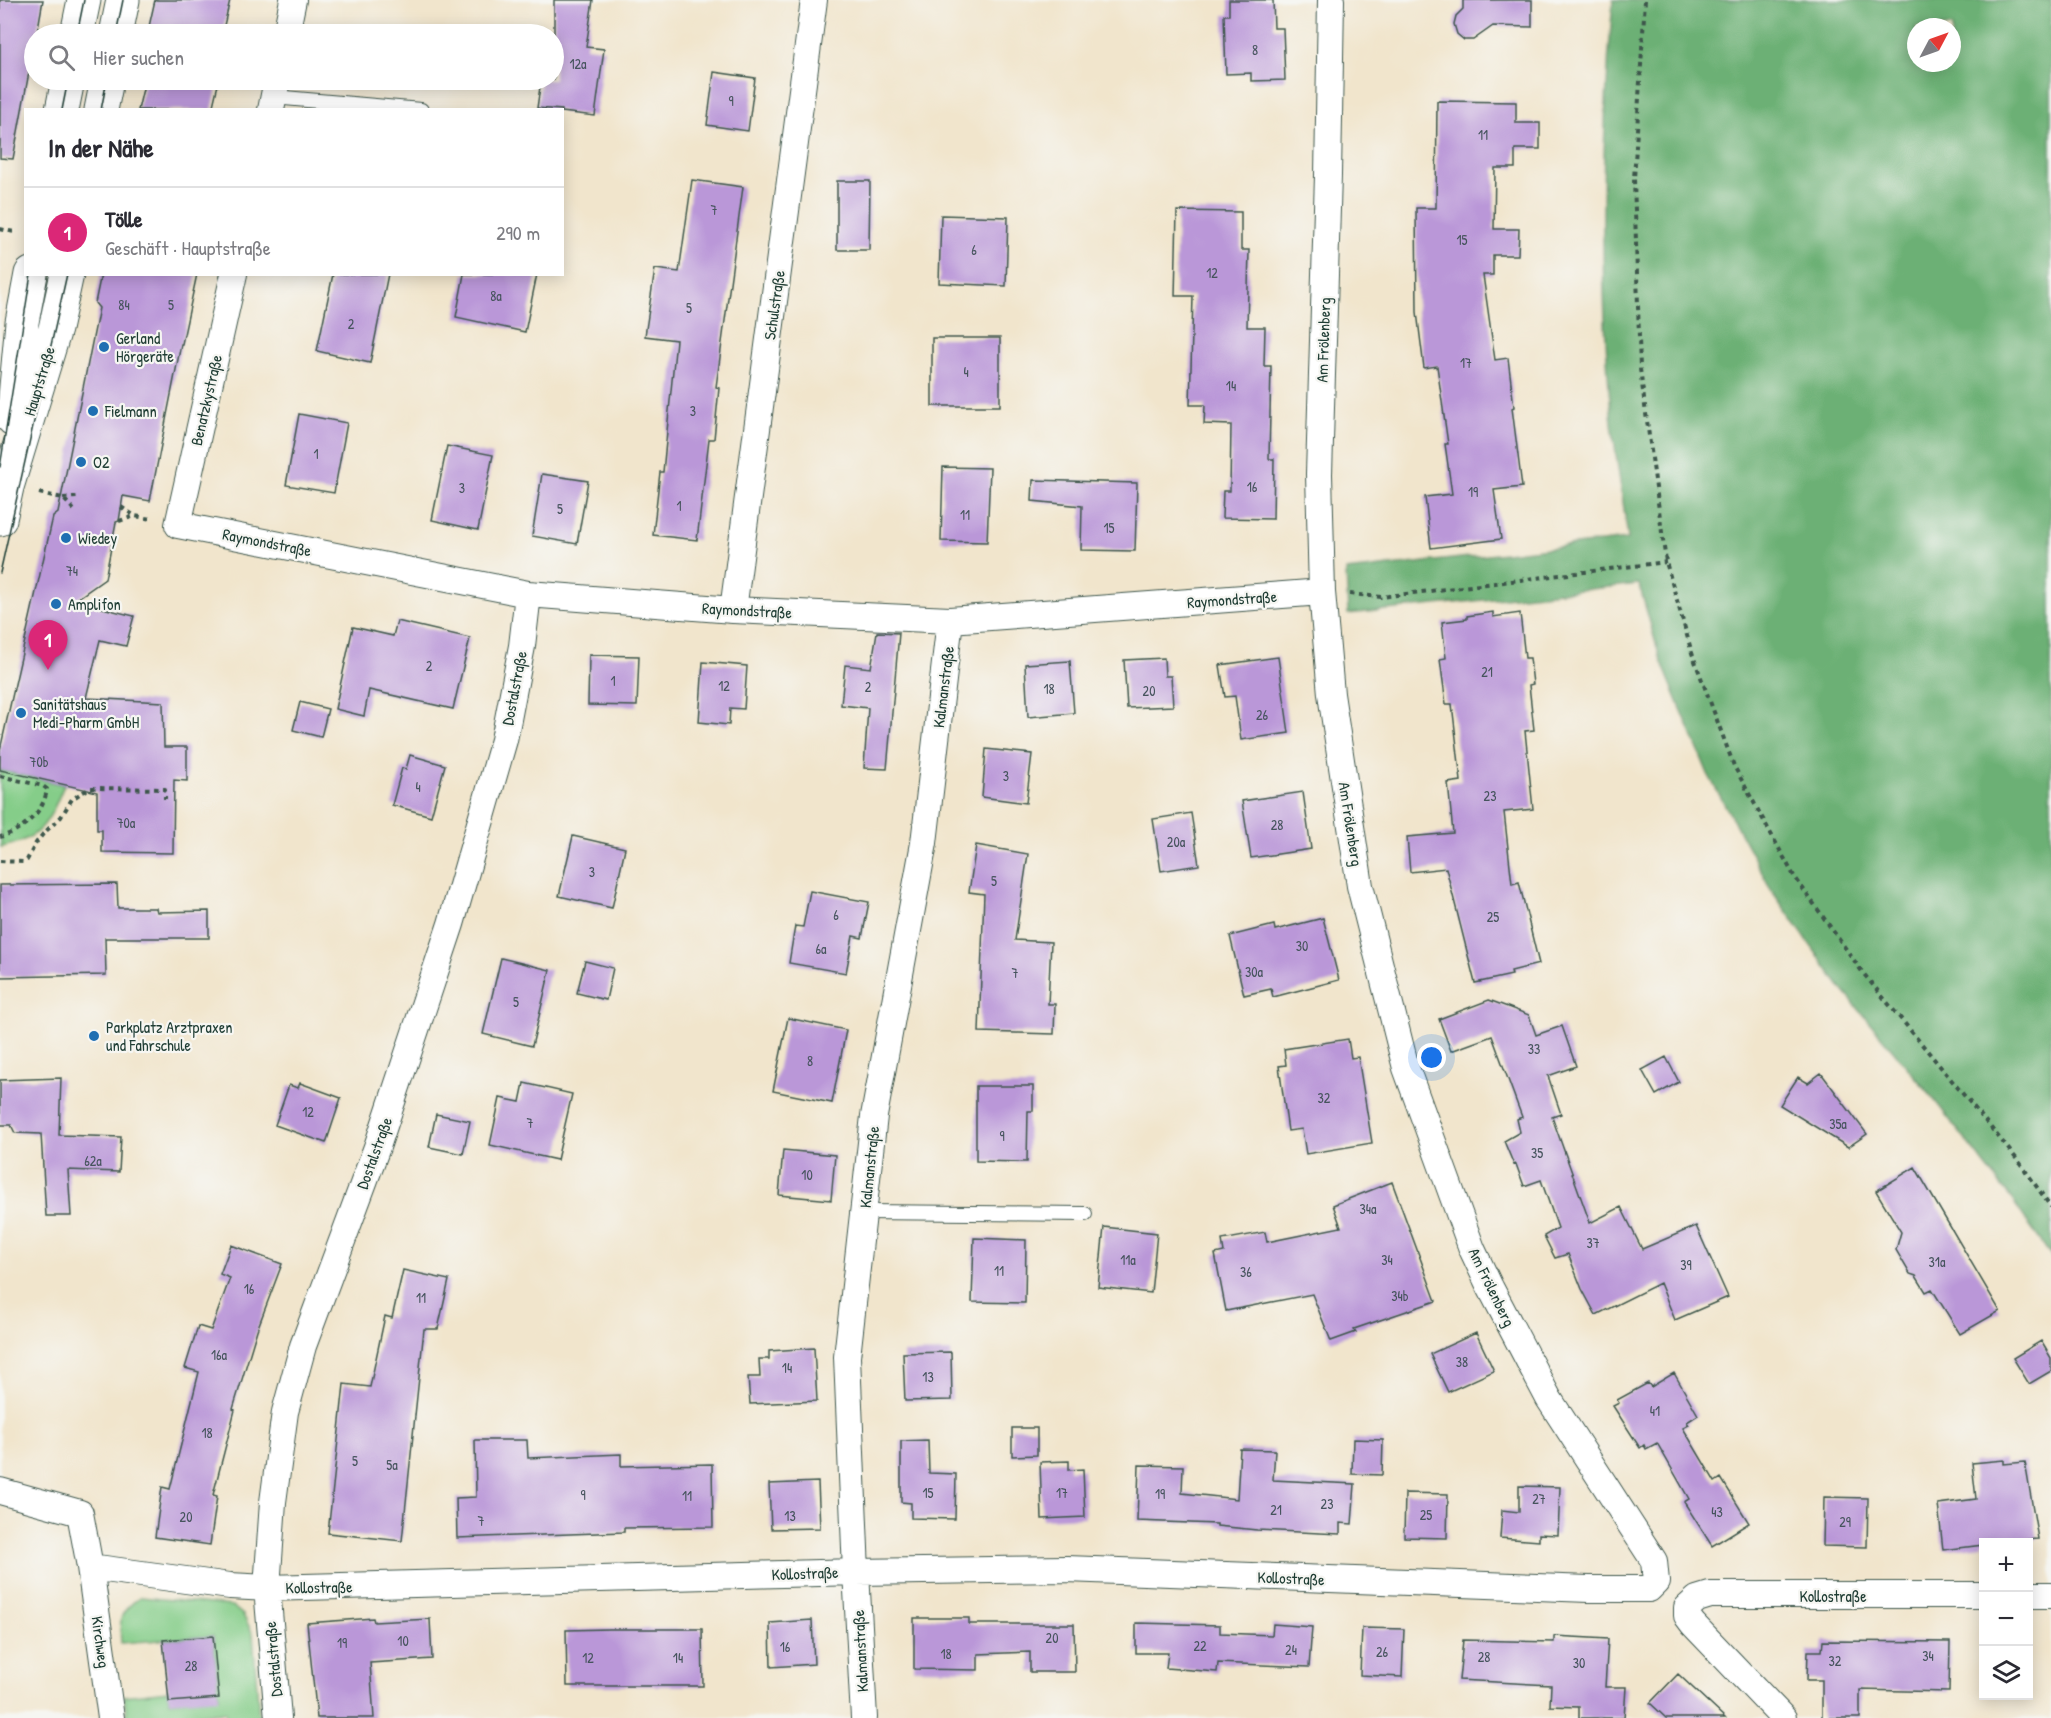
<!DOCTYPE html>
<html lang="de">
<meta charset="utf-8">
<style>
:root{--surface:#fff;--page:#f2f2f3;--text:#2b2b33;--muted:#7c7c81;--line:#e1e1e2;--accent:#db2777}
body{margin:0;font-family:"Patrick Hand",sans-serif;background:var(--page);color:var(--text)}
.controls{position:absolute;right:18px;bottom:18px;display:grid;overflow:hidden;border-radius:0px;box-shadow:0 3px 15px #0003}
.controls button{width:54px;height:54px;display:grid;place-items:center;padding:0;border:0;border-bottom:2px solid var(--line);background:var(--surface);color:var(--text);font:30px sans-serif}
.compass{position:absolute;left:1907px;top:18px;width:54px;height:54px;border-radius:50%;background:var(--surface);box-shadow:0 3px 15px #0003;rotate:49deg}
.you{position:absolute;left:1432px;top:1058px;width:21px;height:21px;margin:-15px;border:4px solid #fff;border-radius:50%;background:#1a73e8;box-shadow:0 0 0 9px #1a73e833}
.badge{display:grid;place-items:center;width:39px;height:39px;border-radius:50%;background:var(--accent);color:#fff;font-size:20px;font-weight:700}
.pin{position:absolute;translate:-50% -50px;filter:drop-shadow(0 2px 3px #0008)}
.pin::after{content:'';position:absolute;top:32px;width:21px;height:18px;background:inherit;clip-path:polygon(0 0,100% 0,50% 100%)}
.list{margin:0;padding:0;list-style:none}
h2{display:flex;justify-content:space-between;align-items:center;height:78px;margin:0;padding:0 24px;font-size:26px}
h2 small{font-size:20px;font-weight:400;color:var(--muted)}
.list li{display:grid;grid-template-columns:39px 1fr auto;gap:18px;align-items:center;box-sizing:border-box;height:90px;padding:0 24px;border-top:2px solid var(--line)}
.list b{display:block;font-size:22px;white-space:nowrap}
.list p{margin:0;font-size:20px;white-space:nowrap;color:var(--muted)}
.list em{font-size:20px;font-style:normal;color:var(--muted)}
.icon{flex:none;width:33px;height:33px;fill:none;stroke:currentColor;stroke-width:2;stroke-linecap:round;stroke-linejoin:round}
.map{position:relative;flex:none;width:2051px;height:1718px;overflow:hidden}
.search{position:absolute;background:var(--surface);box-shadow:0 3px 15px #0003;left:24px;top:24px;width:540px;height:66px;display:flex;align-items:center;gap:15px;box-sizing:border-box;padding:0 21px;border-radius:33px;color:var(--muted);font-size:22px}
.panel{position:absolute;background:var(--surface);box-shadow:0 3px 15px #0003;left:24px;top:108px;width:540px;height:168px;border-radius:0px}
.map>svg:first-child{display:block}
.green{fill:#85cd89;stroke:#52855e;stroke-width:1.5}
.forest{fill:#6cb075;stroke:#467654;stroke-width:1.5;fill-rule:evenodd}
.building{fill:#ba97d8}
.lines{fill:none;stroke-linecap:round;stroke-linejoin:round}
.lane-casing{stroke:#3e564b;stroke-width:16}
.street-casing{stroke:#3e564b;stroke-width:28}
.secondary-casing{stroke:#3e564b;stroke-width:35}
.path{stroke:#3e564b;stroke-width:4;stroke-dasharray:4.5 4.5;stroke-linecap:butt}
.lane{stroke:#fff;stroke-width:14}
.street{stroke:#fff;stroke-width:26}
.secondary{stroke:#fff;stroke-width:33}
.tram{stroke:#1f3d34;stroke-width:1.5}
.poi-dot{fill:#1f6fb2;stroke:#f6f6f2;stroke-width:2}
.labels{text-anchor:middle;stroke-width:4.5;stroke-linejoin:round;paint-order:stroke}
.number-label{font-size:14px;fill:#46545d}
.street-label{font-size:16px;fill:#1f3d34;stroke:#f6f6f2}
.poi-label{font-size:16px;fill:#1f3d34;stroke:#f6f6f2;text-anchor:start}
</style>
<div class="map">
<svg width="2051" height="1718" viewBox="0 0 2051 1718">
<rect width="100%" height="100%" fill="#f6f6f2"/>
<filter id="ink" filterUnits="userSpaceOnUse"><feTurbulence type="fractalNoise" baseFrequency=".0167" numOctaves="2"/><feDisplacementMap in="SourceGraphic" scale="12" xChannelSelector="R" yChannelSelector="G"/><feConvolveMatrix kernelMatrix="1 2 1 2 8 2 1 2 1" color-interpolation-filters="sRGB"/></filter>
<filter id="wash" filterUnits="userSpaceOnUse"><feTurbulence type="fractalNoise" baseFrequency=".008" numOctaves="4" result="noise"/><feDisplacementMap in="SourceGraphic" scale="24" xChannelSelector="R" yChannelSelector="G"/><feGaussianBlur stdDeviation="1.35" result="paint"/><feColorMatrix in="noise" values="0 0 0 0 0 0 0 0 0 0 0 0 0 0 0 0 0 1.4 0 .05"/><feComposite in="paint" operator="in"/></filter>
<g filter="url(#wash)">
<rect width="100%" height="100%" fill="#f1e5cc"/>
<path class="green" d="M0 770 64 785C49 821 42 839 1 847Z
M141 1597 232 1606 243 1615 253 1634 259 1718H227L226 1712 165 1718H127L124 1696 168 1691 169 1702 219 1697 213 1636 121 1643C119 1618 119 1611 141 1597Z"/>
<path class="forest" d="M1613 0H2051V1256L2013 1201 1932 1097 1841 988 1772 891 1708 774 1660 658 1639 584 1348 614 1346 571 1628 539C1623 497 1615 455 1611 413 1599 276 1601 136 1613 0ZM1916 27H1952V63H1916Z"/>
<g id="blocks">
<path class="building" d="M0 0H43L37 34H34V45L13 159 0 158Z
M155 0H230L222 34H165L148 31Z
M554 0H593L586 47 604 49 595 116 562 112V110L537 108 541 80H554Z
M1229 0H1273L1274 28H1283L1285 80 1251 81V73L1226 74 1224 15H1229Z
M1463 0H1532V27L1493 26 1473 40H1464L1457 34 1454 24 1456 16 1463 9Z
M714 72 755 78 748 131 707 125Z
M145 80H219L212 110H138Z
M1437 101 1516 102V123H1540V149H1515V168H1495L1494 229H1519L1518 255H1493V275H1483L1495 360 1508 358 1514 407 1512 408 1522 487 1494 490 1501 539 1431 548 1425 497 1452 494 1445 444H1448L1437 366 1424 368 1417 312 1416 208H1436Z
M692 180 743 187 716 387 719 388 714 439H709L697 540 653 535 660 472H663L676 340 645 336 655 269 679 272Z
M837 181H870L869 250H837Z
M1177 211 1241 212V250H1249L1247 327H1265L1264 366H1271L1269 459H1274L1273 519 1222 518 1223 491H1230L1231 425 1204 424 1205 405H1190L1193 296H1175Z
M941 215 1008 217 1006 286 939 283Z
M101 274H197L182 344H181L150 501 123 496 119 521 116 522 105 579 74 601 134 616 126 646 100 640 86 698 163 702 164 747H187V781L174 780 173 853 102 852V830H97V792L0 770V750L53 517 58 513 99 308 95 303Z
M333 274H388L370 363 317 351Z
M464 274H537L525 332 456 317Z
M932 338H1000V406H932Z
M299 414 347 423 334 493 286 485Z
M447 446 493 455 478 530 432 520Z
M943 467 990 468 987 542 941 541Z
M542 474 588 481 577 544 532 536Z
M1033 480 1137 483 1135 551 1081 550 1082 506 1032 501Z
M1493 612V617L1520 613 1525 658H1530L1533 684 1529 685 1534 730 1525 731 1533 809 1504 812 1512 884 1519 882 1539 964 1511 971 1512 975 1475 983 1446 868 1410 872 1407 837 1453 833 1448 783 1461 781 1452 704H1446L1440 659 1446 658 1442 622 1467 619V616Z
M397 621 470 638 453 709 369 690 364 716 335 709 353 627 393 636Z
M877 632 899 633 887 769 864 768 868 708 841 705 845 665 871 668Z
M589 655 639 656 637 706 588 705Z
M1278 657 1289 733 1241 740 1235 696 1225 697 1220 665Z
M1164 658 1165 676H1171L1173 706 1127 708 1124 660Z
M1070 661 1074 713 1028 717 1025 664Z
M703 662 747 666 744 709 730 708 729 725 699 722Z
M300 702 328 709 321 737 293 730Z
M986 749 1032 754 1026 803 982 797Z
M410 755 445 765 431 816 392 805 402 768 406 769Z
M1303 792 1311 849 1251 858 1242 801Z
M1191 813 1199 865 1161 871 1153 819Z
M573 836 625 848 612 908 559 896Z
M976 845 1028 854 1015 940 1051 942 1048 1004H1055L1054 1034 979 1032 984 894 969 892Z
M117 884 118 908H156L157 912 209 911V938H105L106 975 0 977V885Z
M810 891 869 902 862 938 853 936 846 973 789 963 795 926 803 927Z
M1323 918 1339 980 1273 997 1271 989 1244 995 1230 936 1274 925 1275 930Z
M501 958 550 970 532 1046 483 1034Z
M585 961 613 968 606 1000 577 993Z
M1489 1000 1529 1015 1536 1035 1562 1026 1576 1066 1548 1076 1561 1114 1552 1117 1590 1223 1621 1207 1642 1249 1696 1226 1728 1297 1675 1320 1660 1283 1596 1315 1582 1289 1568 1254 1555 1258 1544 1236 1558 1228 1541 1180 1524 1186 1516 1164 1514 1165 1504 1141 1520 1132 1517 1119 1522 1117 1492 1036 1451 1051 1439 1019Z
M788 1018 846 1030 832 1103 773 1091Z
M1348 1039 1351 1058 1358 1057 1372 1143 1306 1154 1302 1129 1288 1131 1279 1066 1286 1065 1284 1049Z
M1666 1057 1679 1082 1656 1095 1642 1070Z
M1821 1073 1867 1134 1848 1147 1780 1105 1798 1077 1808 1083Z
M61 1078 59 1135 121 1137 119 1172 68 1170 71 1216H46L41 1134 15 1133 11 1125H0V1080Z
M300 1083 341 1098 326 1143 275 1125 289 1085 298 1088Z
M524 1083 572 1094 557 1160 490 1145 500 1098 520 1102Z
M976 1086H1033V1111H1028L1027 1162 976 1161Z
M436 1114 470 1121 463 1154 429 1147Z
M783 1150 835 1155 831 1200 779 1195Z
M1915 1167 2000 1311 1960 1334 1932 1289 1926 1292 1916 1276 1910 1274 1896 1250 1901 1232 1876 1191Z
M1392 1182 1436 1301 1354 1329 1356 1332 1331 1341 1312 1294 1226 1311 1215 1254 1224 1252 1222 1240 1265 1232 1267 1242 1341 1227 1333 1205Z
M1104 1227 1157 1233 1151 1293 1098 1287Z
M974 1238 1026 1240 1025 1303 972 1302Z
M231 1245 282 1264 257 1330 233 1409 235 1410 213 1495 217 1496 210 1545 155 1537 162 1487 170 1489 199 1372 185 1368 198 1326 211 1330 230 1278 220 1274Z
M403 1270 449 1280 438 1329H424L402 1541 328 1533 344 1384 370 1387 385 1316 392 1318Z
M1476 1333 1494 1371 1448 1392 1430 1354Z
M2041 1341 2051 1358V1371L2029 1384 2013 1358Z
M814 1348 817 1401 750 1404 748 1377H760L759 1359H769V1351Z
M951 1352 952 1400 905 1401 903 1353Z
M1674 1373 1698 1415 1687 1422 1689 1425 1683 1428 1715 1482 1721 1478 1749 1523 1712 1546 1684 1502 1689 1499 1657 1443 1646 1449 1644 1445 1640 1448 1613 1406 1619 1403 1617 1400 1648 1383 1651 1387Z
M1012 1428H1037V1455L1012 1456Z
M1353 1439 1383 1440 1382 1475 1352 1474Z
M475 1440H527L528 1458 621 1454V1466L712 1464 713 1527 624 1528V1532L457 1538 456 1498 476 1497Z
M928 1440 929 1473 956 1474 955 1519 911 1518V1503L901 1502V1441Z
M1240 1449 1275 1450 1273 1480 1355 1484 1352 1524 1340 1523V1534L1257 1530 1217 1526V1524L1137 1521 1139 1465 1183 1466 1182 1493 1237 1499Z
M2004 1460V1464L2025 1462 2038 1539 1983 1542V1545L1943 1550 1938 1504 1976 1499 1972 1463Z
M1069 1461V1470L1083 1469 1085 1517 1042 1519 1040 1462Z
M818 1482 820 1528 771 1529 769 1484Z
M1519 1486 1560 1487 1558 1535 1539 1534V1541L1500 1538 1502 1510 1519 1512Z
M1405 1493 1448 1494 1447 1538 1404 1537Z
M1824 1497 1868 1498 1867 1547 1823 1546Z
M373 1618 374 1622 430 1619 432 1659 370 1663 374 1718H317L307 1623Z
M914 1618H969V1624H1074L1075 1672H1030V1652L978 1654V1670L914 1669Z
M812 1620 814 1664 771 1667 770 1623Z
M1136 1623 1220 1625V1633L1272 1635 1273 1624 1312 1627 1309 1667 1218 1663 1217 1672 1166 1668 1168 1653H1136Z
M1362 1628 1404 1629 1402 1677 1360 1675Z
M609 1629H702L703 1686H567L566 1630Z
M213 1636 219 1698 169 1702 163 1640Z
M1554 1636 1608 1639 1605 1687H1626L1624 1718H1579V1707L1550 1706 1551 1685 1459 1680 1463 1640 1554 1642Z
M1823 1641 1950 1642 1949 1692 1860 1690V1718H1822V1680H1807L1808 1651H1822Z
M1678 1674 1725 1718H1666L1650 1703Z"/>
</g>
</g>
<g filter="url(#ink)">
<use href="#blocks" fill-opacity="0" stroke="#3e564b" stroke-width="1.5"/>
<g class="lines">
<defs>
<path id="lane" d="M273 97 421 110
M863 1212 1085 1214"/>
<path id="street" d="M1331 0 1328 175 1319 474 1322 592 1331 694 1360 886 1406 1068 1472 1249 1490 1287 1549 1399 1654 1561 1656 1582
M286 34 293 0
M271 110 277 80
M234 274 178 525 528 594 733 610 950 620 1322 592
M733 610 814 0
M0 1491 80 1513 90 1567 111 1718
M90 1567 230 1586 267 1588 856 1572 1067 1569 1589 1589H1649L1656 1582
M2028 1595H2051
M1687 1608 1697 1599 1710 1595H1984
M1687 1608V1616L1693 1624 1783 1718
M278 1718 267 1588 273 1502 285 1412 303 1346 377 1147 451 924 504 740 522 646 528 594
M864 1718 856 1572 847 1357 874 1116 924 843 950 620"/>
<path id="secondary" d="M77 34 84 0
M116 34 123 0
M62 110 68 80
M101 110 107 80
M13 419 22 322 31 274
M0 519 7 487 55 329 67 274"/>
</defs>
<use href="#lane" class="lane-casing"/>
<use href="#street" class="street-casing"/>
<use href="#secondary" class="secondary-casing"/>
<path class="path" d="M1645 0 1634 179 1640 369 1666 562 1692 653 1734 766 1794 876 1863 973 2020 1163 2051 1207
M0 229 14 232
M39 493 63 498 74 510
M63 498 77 497
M121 507 135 516
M119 521 135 516 151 519
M1350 594 1381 597 1666 562
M0 776 43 786 47 789C44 813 21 831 0 837
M0 861 23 862 27 860 36 843 43 834 61 817 72 799 83 792 91 788 165 789V799"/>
<use href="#lane" class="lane"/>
<use href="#street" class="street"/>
<use href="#secondary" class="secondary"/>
<path class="tram" d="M77 34 84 0
M116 34 123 0
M62 110 68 80
M101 110 107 80
M0 467 31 274
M0 573 67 274"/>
</g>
</g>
<g class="poi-dot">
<circle cx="104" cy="347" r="6"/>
<circle cx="93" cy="411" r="6"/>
<circle cx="81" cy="462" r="6"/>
<circle cx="66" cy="538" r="6"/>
<circle cx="56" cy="604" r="6"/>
<circle cx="21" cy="713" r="6"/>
<circle cx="94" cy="1036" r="6"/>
</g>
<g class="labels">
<g class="number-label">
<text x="1255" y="55">8</text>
<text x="578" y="69">12a</text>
<text x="731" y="106">9</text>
<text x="1483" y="140">11</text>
<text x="714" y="215">7</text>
<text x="1462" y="245">15</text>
<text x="974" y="255">6</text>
<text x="1212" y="278">12</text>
<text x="496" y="301">8a</text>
<text x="124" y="310">84</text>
<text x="171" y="310">5</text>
<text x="689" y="313">5</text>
<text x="351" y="329">2</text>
<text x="1466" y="368">17</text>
<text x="966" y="377">4</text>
<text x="1231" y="391">14</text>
<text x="693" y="416">3</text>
<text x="316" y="459">1</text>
<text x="1252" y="492">16</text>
<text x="462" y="493">3</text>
<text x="1473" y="497">19</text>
<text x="679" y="511">1</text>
<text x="560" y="514">5</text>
<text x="965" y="520">11</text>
<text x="1109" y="533">15</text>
<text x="72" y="576">74</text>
<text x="429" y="671">2</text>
<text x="1487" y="677">21</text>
<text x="613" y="686">1</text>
<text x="724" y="691">12</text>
<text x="868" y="692">2</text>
<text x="1049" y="694">18</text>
<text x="1149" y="696">20</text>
<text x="1262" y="720">26</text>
<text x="39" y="767">70b</text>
<text x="1006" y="781">3</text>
<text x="418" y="792">4</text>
<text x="1490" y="801">23</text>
<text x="126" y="828">70a</text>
<text x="1277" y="830">28</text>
<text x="1176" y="847">20a</text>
<text x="592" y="877">3</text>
<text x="994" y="886">5</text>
<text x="836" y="920">6</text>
<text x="1493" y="922">25</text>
<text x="1302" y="951">30</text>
<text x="821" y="954">6a</text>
<text x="1254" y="977">30a</text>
<text x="1015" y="978">7</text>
<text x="516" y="1007">5</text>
<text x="1534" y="1054">33</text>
<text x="810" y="1066">8</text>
<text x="1324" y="1103">32</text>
<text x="308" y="1117">12</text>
<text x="530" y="1128">7</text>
<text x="1838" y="1129">35a</text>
<text x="1002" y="1141">9</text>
<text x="1537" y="1158">35</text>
<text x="93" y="1166">62a</text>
<text x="807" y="1180">10</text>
<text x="1368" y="1214">34a</text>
<text x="1593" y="1248">37</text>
<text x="1128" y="1265">11a</text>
<text x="1387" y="1265">34</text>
<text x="1937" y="1267">31a</text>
<text x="1686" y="1270">39</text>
<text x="999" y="1276">11</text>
<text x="1246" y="1277">36</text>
<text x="249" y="1294">16</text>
<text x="1400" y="1301">34b</text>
<text x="421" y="1303">11</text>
<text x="219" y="1360">16a</text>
<text x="1462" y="1367">38</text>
<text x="787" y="1373">14</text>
<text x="928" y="1382">13</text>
<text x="1655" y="1416">41</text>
<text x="207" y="1438">18</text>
<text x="355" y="1466">5</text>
<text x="392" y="1470">5a</text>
<text x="928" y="1498">15</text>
<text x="1062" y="1498">17</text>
<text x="1160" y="1499">19</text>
<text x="583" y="1500">9</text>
<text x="687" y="1501">11</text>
<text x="1539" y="1504">27</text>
<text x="1327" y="1509">23</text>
<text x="1276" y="1515">21</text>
<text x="1717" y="1517">43</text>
<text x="1426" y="1520">25</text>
<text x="790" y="1521">13</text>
<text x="186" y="1522">20</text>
<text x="481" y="1526">7</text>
<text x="1845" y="1527">29</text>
<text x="1052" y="1643">20</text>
<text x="403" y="1646">10</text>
<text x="342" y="1648">19</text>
<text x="1200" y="1651">22</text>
<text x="785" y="1652">16</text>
<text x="1291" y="1655">24</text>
<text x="1382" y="1657">26</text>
<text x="946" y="1659">18</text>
<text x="1928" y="1661">34</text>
<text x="1484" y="1662">28</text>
<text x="588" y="1663">12</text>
<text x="678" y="1663">14</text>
<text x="1835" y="1666">32</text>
<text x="1579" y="1668">30</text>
<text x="191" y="1671">28</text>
</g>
<g class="street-label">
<text transform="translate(774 305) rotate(-82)" y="6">Schulstraße</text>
<text transform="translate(1323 340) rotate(-88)" y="6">Am Frölenberg</text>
<text transform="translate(39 381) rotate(-73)" y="6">Hauptstraße</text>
<text transform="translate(206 400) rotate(-77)" y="6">Benatzkystraße</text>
<text transform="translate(267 542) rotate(11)" y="6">Raymondstraße</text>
<text transform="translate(1232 599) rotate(-4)" y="6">Raymondstraße</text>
<text transform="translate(747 610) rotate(3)" y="6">Raymondstraße</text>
<text transform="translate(943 687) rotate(-83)" y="6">Kalmanstraße</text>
<text transform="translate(514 688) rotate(-79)" y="6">Dostalstraße</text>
<text transform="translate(1351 824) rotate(81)" y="6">Am Frölenberg</text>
<text transform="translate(374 1153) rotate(-70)" y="6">Dostalstraße</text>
<text transform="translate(869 1167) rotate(-84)" y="6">Kalmanstraße</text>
<text transform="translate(1492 1287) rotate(64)" y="6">Am Frölenberg</text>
<text transform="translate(805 1573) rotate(-2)" y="6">Kollostraße</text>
<text transform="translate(1291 1578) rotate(2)" y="6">Kollostraße</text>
<text transform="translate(319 1587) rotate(-1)" y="6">Kollostraße</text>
<text x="1833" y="1602">Kollostraße</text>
<text transform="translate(101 1642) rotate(82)" y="6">Kirchweg</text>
<text transform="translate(860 1651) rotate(-93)" y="6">Kalmanstraße</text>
<text transform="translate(273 1659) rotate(-95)" y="6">Dostalstraße</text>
</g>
<g class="poi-label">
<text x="116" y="344">Gerland<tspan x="116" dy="18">Hörgeräte</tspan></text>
<text x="105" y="417">Fielmann</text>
<text x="93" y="468">O2</text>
<text x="78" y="544">Wiedey</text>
<text x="68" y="610">Amplifon</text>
<text x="33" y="710">Sanitätshaus<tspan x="33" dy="18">Medi-Pharm GmbH</tspan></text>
<text x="106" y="1033">Parkplatz Arztpraxen<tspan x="106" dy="18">und Fahrschule</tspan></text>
</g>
</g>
</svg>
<div class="controls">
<button>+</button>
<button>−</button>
<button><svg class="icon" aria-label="layers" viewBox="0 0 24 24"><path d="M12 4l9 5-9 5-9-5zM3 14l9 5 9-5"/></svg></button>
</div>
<svg class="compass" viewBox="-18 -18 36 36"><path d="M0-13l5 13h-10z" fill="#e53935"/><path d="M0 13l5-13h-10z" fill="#7c7c81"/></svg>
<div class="you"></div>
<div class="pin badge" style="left:48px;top:670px">1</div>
<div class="search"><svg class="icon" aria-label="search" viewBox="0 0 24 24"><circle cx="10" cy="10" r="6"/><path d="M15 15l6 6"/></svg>Hier suchen</div>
<section class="panel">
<h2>In der Nähe<small></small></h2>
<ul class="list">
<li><span class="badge">1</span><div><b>Tölle</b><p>Geschäft · Hauptstraße</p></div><em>290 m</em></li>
</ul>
</section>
</div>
